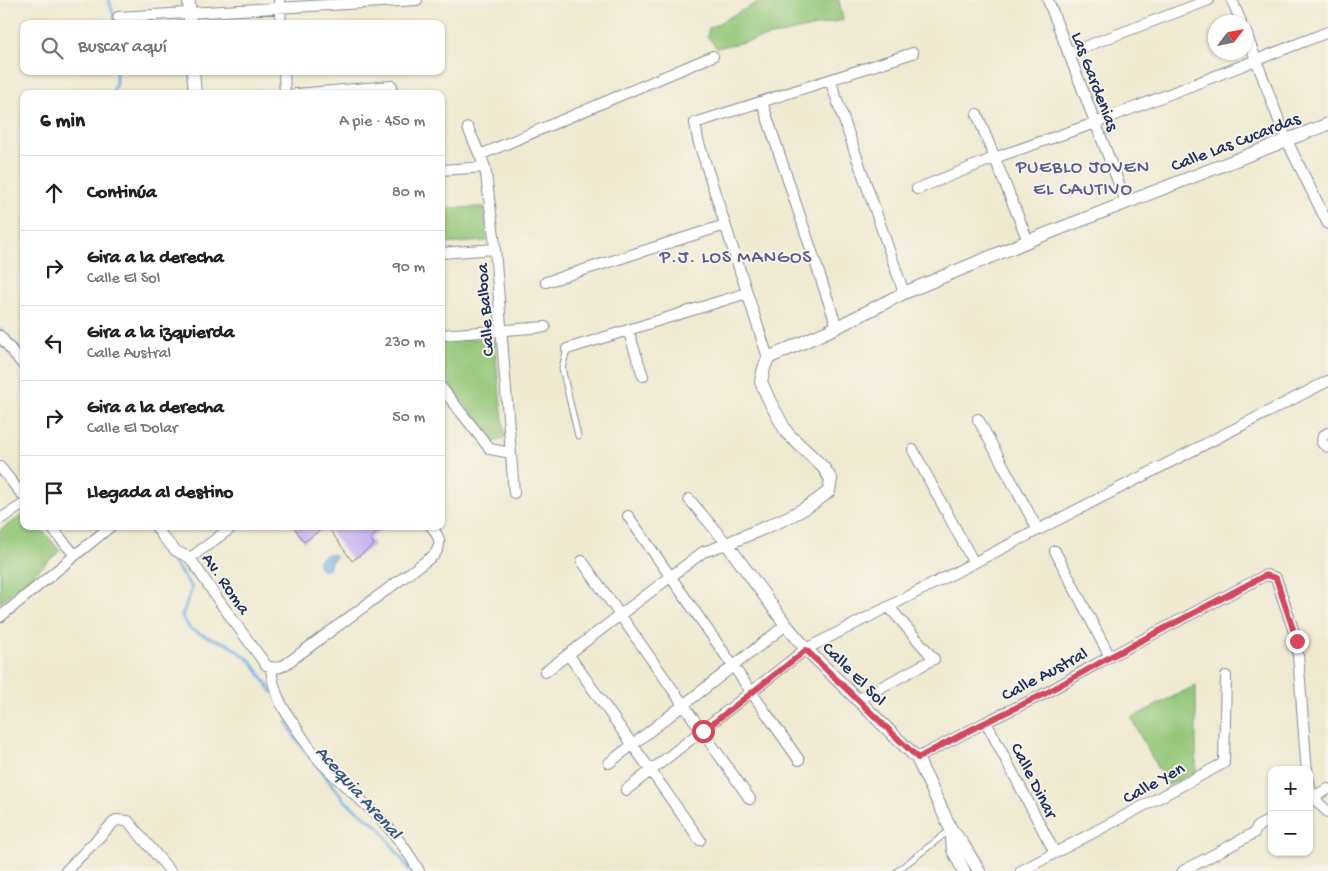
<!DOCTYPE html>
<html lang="es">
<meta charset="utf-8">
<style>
:root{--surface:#fff;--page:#f2f2f2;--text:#202124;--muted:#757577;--line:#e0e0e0}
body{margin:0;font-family:"Gochi Hand",sans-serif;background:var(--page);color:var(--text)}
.controls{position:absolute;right:15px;bottom:15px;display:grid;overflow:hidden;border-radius:10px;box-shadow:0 1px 4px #0004}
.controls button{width:45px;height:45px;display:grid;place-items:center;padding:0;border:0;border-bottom:1px solid var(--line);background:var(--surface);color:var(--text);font:25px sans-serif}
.compass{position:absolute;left:1208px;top:15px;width:45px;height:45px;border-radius:50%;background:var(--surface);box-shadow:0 1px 4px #0004;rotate:58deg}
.stop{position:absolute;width:15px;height:15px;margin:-11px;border:4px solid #d1495b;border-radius:50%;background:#fff}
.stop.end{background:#d1495b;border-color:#fff;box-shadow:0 1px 5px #0008}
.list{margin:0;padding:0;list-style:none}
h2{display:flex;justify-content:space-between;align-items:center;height:65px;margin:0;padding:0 20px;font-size:21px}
h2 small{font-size:16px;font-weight:400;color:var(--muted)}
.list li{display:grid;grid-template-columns:32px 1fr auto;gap:15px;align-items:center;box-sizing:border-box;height:75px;padding:0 20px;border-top:1px solid var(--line)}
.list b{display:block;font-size:19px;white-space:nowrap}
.list p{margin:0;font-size:16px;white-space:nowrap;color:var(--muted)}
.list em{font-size:16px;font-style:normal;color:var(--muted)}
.icon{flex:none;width:28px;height:28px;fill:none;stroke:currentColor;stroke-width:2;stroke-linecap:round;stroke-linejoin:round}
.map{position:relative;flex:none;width:1328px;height:871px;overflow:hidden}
.search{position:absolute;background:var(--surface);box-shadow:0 1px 4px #0004;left:20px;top:20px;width:425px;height:55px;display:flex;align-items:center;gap:12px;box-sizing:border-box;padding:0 18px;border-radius:10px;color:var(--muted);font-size:19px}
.panel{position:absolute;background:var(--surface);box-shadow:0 1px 4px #0004;left:20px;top:90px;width:425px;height:440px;border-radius:10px}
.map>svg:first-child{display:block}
.green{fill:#93c677;stroke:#577a6a}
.water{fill:#72b3e6;stroke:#4671a2}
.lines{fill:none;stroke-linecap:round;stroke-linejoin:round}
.stream{stroke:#72b3e6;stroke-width:3}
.building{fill:#c3aaf3}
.service-casing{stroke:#858c97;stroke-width:7}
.minor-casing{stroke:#858c97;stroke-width:12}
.tertiary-casing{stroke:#858c97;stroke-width:14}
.service{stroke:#fff;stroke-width:5}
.minor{stroke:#fff;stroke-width:10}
.tertiary{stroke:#fff;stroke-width:12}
.route{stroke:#d1495b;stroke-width:6}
.labels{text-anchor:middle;stroke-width:4;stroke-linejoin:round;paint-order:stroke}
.street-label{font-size:18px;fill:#1b2f5e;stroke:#f7f3e8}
.neighbourhood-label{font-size:19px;letter-spacing:1px;fill:#565a92;stroke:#f7f3e8}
.water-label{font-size:19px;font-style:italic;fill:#355787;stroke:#f7f3e8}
</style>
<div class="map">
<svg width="1328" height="871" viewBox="0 0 1328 871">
<rect width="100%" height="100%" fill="#f7f3e8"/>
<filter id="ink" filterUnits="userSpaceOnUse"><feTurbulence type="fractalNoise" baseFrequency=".02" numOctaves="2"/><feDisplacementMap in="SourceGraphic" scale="10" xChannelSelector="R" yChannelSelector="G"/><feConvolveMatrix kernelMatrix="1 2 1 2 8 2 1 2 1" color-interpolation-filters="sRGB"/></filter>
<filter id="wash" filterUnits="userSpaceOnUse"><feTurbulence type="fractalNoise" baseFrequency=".0096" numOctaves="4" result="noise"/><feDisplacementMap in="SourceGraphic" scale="20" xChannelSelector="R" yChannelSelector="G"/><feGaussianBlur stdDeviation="1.12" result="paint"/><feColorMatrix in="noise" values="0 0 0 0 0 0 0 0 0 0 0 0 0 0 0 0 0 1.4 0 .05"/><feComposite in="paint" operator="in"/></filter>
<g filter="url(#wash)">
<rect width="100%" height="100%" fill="#efe9d0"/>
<path class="green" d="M762 0H839L843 20 717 48 707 36 709 28Z
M484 207 487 241 441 244V208Z
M491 338 494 341 505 437 494 443 441 373V341Z
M24 514V526H39L60 551 0 603V530Z
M1196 685V772L1167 786 1131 718Z"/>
<path class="water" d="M327 554 335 555V559L331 561 329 569 323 571 319 567C316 560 322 557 327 554Z"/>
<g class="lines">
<path class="stream" d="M109 0 116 24
M112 94 116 83V71
M0 329 24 353
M147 526 192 588 182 616 190 629 208 637 228 644 251 661 272 692
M287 722 296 739 345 801 379 827 410 871"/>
</g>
<g id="blocks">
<path class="building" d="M293 526H326L304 542Z
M327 526H387L370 538 374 545 352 561Z"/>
</g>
</g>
<g filter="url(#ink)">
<use href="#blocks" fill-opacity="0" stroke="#858c97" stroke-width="1"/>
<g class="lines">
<defs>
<path id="service" d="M567 349 562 368 578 436
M897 871 949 831"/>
<path id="minor" d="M279 0 281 24
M1048 0 1126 202
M1232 0 1241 22
M118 17 417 0
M1246 33 1286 139 1328 224
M1068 53 1209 0
M284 71 285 94
M830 80 904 293
M296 94 392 86
M762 102 837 327
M977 114 1028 241
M468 128 485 167 494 236 514 493
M480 155 713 56
M441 170 485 167
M917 189 994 158 1095 123 1328 32
M441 253 495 249
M546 282 725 225
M628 330 643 376
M441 335 545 327
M0 336 24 366
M567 349 747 293
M768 358 698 140 695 123 913 53
M441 387 490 449 511 453
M978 419 1038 530
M1328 433 1323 436 1322 443 1328 447
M913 450 974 563
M0 467 24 497
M628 516 799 760
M0 519 24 504
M50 526 75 555
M156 526 163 537 176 551 190 558 219 601 266 665C273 669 279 669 286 664L434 555C443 544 439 536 431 526
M1055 551 1110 657
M190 558 232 527
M582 561 750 799
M0 617 111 526
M568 654 700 840
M271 668C273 690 281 706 293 723 302 736 309 749 320 761 340 783 365 802 386 825 399 839 410 855 419 871
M545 672 703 552 727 544 689 499
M857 700 934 659 889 607
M986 722 1055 853
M917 758 986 722 1046 693 1098 663 1266 575 1276 578 1297 641 1306 761 1307 770
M609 763 786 625
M1309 781 1312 797 1328 812
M626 790 806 649 1328 381
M1309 799 1328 789
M66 871 116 820 128 821 170 871
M1021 871 1224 763 1226 676
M1183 871 1254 833 1258 826 1272 819"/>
<path id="tertiary" d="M189 0 190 24
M193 71 195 94
M227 526V530
M951 829 953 850 964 871
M979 871 962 843 951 829 917 758 806 649 786 625 727 544C761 528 801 516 829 491L831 479 823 467 787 433 770 402 761 382 764 368 768 358 837 327 904 293 1028 241 1328 124"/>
</defs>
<use href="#service" class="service-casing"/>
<use href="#minor" class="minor-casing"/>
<use href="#tertiary" class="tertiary-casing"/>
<use href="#service" class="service"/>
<use href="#minor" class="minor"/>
<use href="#tertiary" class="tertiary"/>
</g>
</g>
<g class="lines" filter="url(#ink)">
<path class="route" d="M703 731 806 650 918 758 974 728 1046 693 1110 657 1266 575 1276 578 1297 641"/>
</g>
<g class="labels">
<g class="street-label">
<text transform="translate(1096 81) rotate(69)" y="6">Las Gardenias</text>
<text transform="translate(1235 141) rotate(-21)" y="6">Calle Las Cucardas</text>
<text transform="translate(484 310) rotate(-94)" y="6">Calle Balboa</text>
<text transform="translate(227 583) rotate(55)" y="6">Av. Roma</text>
<text transform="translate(855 673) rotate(45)" y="6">Calle El Sol</text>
<text transform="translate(1044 673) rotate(-28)" y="6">Calle Austral</text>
<text transform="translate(1035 780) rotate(63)" y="6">Calle Dinar</text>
<text transform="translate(1153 782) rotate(-29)" y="6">Calle Yen</text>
</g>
<g class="neighbourhood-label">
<text x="1083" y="172">PUEBLO JOVEN<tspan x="1083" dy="22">EL CAUTIVO</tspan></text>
<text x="736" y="262">P.J. LOS MANGOS</text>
</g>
<g class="water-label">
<text transform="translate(360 791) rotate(48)" y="7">Acequia Arenal</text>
</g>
</g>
</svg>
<div class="controls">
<button>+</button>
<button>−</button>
</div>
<svg class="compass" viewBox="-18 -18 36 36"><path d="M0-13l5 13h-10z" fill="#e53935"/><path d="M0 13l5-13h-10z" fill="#757577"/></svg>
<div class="stop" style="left:703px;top:731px"></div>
<div class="stop end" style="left:1297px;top:641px"></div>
<div class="search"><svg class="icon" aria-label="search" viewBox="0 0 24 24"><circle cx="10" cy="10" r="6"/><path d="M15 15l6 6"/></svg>Buscar aquí</div>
<section class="panel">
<h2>6 min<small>A pie · 450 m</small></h2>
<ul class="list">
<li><svg class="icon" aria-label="ahead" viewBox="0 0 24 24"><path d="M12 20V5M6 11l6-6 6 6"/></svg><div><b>Continúa</b></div><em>80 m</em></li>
<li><svg class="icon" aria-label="right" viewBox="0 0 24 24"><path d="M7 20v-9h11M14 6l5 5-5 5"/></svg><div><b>Gira a la derecha</b><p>Calle El Sol</p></div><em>90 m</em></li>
<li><svg class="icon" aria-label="left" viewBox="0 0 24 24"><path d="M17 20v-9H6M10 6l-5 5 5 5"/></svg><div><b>Gira a la izquierda</b><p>Calle Austral</p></div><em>230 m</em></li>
<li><svg class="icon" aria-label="right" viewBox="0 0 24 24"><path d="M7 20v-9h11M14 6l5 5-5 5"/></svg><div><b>Gira a la derecha</b><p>Calle El Dolar</p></div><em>50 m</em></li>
<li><svg class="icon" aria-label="arrive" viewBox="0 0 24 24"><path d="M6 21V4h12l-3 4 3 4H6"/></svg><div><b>Llegada al destino</b></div></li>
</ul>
</section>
</div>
